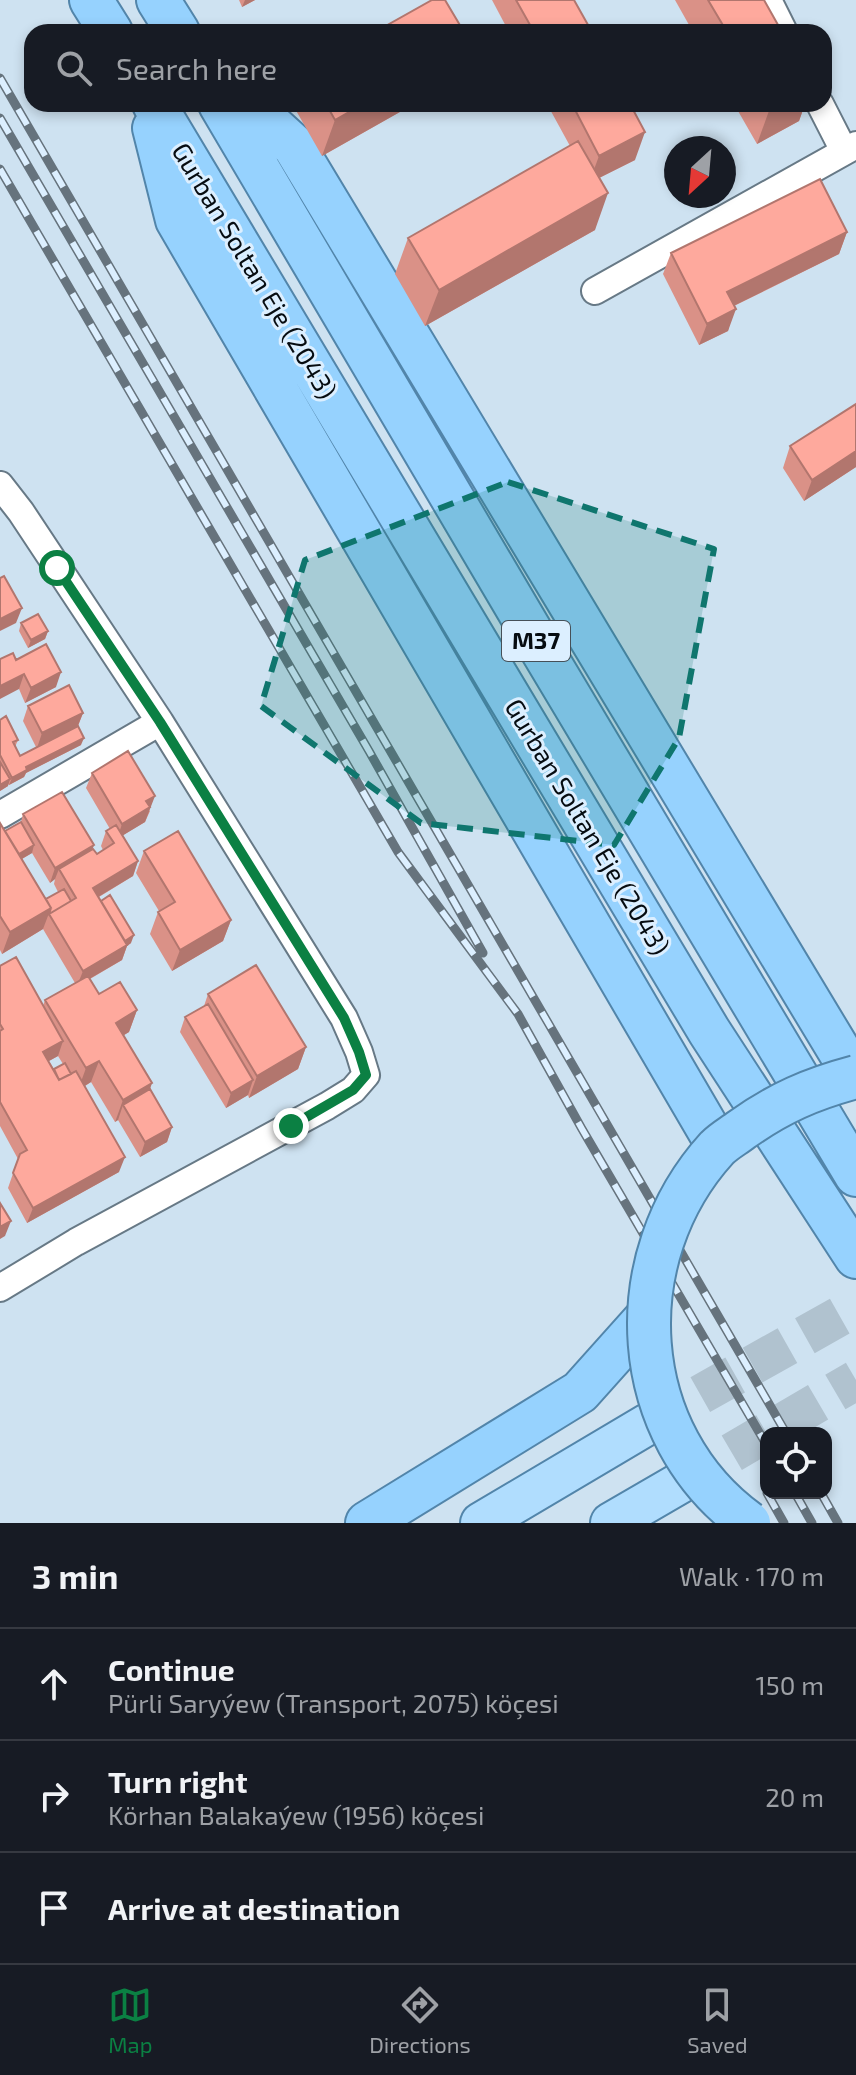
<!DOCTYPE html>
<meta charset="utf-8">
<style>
:root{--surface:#171b24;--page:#242831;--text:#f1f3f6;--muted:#9ea1a6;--line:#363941;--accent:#0b8043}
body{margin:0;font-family:"Exo 2",sans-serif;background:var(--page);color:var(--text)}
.controls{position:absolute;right:24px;bottom:24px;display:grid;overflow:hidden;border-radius:16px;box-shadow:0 4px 12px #0003}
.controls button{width:72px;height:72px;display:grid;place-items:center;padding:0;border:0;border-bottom:2px solid var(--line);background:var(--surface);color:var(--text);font:40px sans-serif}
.compass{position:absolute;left:664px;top:136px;width:72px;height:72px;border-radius:50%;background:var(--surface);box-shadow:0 4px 12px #0003;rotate:206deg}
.stop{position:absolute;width:24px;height:24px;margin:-18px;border:6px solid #0b8043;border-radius:50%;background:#fff}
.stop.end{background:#0b8043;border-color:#fff;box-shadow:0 2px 8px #0008}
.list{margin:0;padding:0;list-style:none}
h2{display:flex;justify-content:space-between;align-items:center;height:104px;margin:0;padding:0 32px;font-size:34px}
h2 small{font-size:26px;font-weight:400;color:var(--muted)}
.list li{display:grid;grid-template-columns:52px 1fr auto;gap:24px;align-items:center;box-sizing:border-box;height:112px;padding:0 32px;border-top:2px solid var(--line)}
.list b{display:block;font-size:30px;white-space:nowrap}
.list p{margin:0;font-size:26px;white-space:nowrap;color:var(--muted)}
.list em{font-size:26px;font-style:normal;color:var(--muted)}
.icon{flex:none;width:44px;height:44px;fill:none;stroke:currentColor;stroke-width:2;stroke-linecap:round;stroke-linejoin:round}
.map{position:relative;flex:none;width:856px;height:1523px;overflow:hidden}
.search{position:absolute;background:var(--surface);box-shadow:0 4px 12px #0003;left:24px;right:24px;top:24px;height:88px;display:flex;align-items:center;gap:20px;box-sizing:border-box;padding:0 28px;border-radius:24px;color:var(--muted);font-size:30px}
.sheet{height:440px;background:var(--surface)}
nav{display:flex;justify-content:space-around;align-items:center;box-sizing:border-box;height:112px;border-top:2px solid var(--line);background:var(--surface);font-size:22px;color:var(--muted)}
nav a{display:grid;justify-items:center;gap:4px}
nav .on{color:var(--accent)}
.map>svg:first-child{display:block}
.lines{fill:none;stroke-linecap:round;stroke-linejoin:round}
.primary-tunnel{stroke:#b0c2cf;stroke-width:40;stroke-dasharray:40 20;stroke-linecap:butt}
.minor-casing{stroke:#677986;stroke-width:30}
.primary-casing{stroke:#5285aa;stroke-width:44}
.trunk-casing{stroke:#5285aa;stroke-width:46}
.minor{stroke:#fff;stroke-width:26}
.primary{stroke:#b0ddfe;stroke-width:40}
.trunk{stroke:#96d2fe;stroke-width:42}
.rail-casing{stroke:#66737d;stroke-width:9}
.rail{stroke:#dcefff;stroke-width:6;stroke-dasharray:18;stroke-linecap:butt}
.trunk-bridge-casing{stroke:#5285aa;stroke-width:46;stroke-linecap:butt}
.trunk-bridge{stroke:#96d2fe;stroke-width:42}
.wall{fill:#da9187;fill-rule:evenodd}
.shaded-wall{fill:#b2766e}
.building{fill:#fea99d;stroke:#b2766e;stroke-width:2}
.route{stroke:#0b8043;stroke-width:10}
.marked{fill:#0f766e;fill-opacity:0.2;stroke:#0f766e;stroke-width:6;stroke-dasharray:16 10;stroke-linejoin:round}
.labels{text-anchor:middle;stroke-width:6;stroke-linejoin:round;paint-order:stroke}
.shield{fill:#dcefff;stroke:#465058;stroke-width:2}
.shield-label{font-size:24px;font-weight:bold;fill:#060c11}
.street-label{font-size:26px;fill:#060c11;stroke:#dcefff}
</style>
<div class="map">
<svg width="856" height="1523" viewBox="0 0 856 1523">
<rect width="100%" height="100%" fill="#cee2f1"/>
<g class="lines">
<path class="primary-tunnel" d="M648 1424 856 1307
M680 1483 856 1380"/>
<defs>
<path id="minor" d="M768 0 784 32
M820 104 844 151
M595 291 856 145
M0 485 21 512 160 722 344 1018 359 1052 366 1075 353 1090 327 1106 76 1242 0 1288
M0 815 160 722"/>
<path id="primary" d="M481 1523 648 1424
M611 1523 680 1483"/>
<path id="trunk" d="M91 0 111 32
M158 0 178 32
M154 104 709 1031 856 1257
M220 104 543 652 856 1175
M248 104 294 146 855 1077
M154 128 177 220 718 1146
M367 1523 580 1392 648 1316"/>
</defs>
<use href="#minor" class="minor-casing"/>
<use href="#primary" class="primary-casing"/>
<use href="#trunk" class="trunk-casing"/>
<use href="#minor" class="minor"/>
<use href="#primary" class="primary"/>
<use href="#trunk" class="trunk"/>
<defs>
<path id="rail" d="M0 78 786 1433
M0 118 369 751 483 953
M0 169 398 852 518 1014 582 1129 766 1444
M767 1493 784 1523
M795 1493 812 1523
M821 1493 838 1523"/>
</defs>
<use href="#rail" class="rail-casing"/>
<use href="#rail" class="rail"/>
<defs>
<path id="trunk-bridge" d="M749 1523C627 1435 617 1258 717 1148 724 1141 733 1136 741 1130 779 1103 811 1089 856 1077"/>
</defs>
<use href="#trunk-bridge" class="trunk-bridge-casing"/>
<use href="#trunk-bridge" class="trunk-bridge"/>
</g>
<path class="wall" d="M239 0H255L242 7Z
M492 0H574L592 32H509Z
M675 0H764L782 32H693Z
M295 104H414L322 156 294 107Z
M547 104H630L635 160 599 178 595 230 425 326 395 274 408 238 570 146Z
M734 104H805L799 121 757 144Z
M847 232 839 254 734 306 728 331 699 345 663 274 671 253Z
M856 404V467L804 501 783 468 790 446Z
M21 623 48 631 45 639 28 648 19 631Z
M16 660 56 687 25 703 19 689Z
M28 706 83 713 78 726 81 745 26 773 24 777 9 785 8 784V786L0 791V720L18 740 15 747 20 756 36 747 23 721Z
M92 773 150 811 145 822 123 835 138 861 133 876 99 897 131 943 127 946 122 960 90 979 99 994 137 1010 129 1032 124 1035 150 1089 172 1127 167 1142 140 1157 118 1120 115 1122 91 1082 85 1086 119 1172 27 1223 8 1188 18 1159 0 1126V966L43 1006 45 1000 75 983 43 929 2 954 0 950V823L5 831 21 822 23 814 94 845 92 849 97 854 103 850 101 846 106 831 110 829 86 788ZM32 853 50 883 55 879 54 884 58 892 46 899 22 859ZM58 1056 63 1064 54 1069 49 1061Z
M144 851 231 920 223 941 172 971 150 934 158 912 159 911 136 873Z
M208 994 306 1047 298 1069 249 1098 248 1095 226 1108 180 1032 185 1017 204 1006Z"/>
<path class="shaded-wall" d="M245 0H255L242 7Z
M363 104H414L322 156 335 120Z
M778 104H805L799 121 757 144 770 108Z
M645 132 635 160 589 183 599 156Z
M608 193 595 230 425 326 439 290Z
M847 232 839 254 719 313 727 292Z
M736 309 728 331 699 345 707 324Z
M856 451V467L804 501 812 480Z
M22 608 16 623 0 631V619Z
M48 631 45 639 28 648 31 640Z
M61 672 56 687 25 703 31 688Z
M24 674 19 689 0 699V686Z
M83 713 77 728 37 748 42 733Z
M84 738 81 745 26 773 24 777 9 785 12 778 26 767Z
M10 779 8 786 0 791V785Z
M155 796 145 822 117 839 122 824 146 801Z
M34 845 32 853 6 868 9 860Z
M94 845 88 860 59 869 55 879 50 883 55 868Z
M138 861 133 876 88 903 93 888Z
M51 908 43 929 2 954 10 932Z
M231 920 223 941 172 971 180 950Z
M134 935 131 943 127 946 122 960 77 986 83 971 120 944Z
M137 1010 129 1032 109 1044 116 1023Z
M63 1041 58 1056 38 1067 43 1052Z
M306 1047 298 1069 249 1098 257 1076Z
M99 1061 91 1082 78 1090 86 1068Z
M253 1080 248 1095 226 1108 231 1093Z
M152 1083 145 1104 123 1105 118 1120 115 1122 123 1100Z
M172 1127 167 1142 140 1157 145 1142Z
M125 1157 119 1172 27 1223 33 1208Z
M11 1221 5 1236 0 1239V1227Z"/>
<path class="building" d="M432 0H445L464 32H375Z
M516 0H574L592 32H534Z
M708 0H764L782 32H727Z
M326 104H363L335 120Z
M572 104H630L645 132 599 156Z
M768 104H778L770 108Z
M578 141 608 193 439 290 408 238Z
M820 179 847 232 727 292 736 309 707 324 671 253Z
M856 404V451L812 480 790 446Z
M4 576 22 608 0 619V578Z
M38 614 48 631 31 640 21 623Z
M46 644 61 672 31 688 24 674 0 686V659L13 653 16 660Z
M69 685 83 713 42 733 28 706Z
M6 716 18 740 13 742 20 756 78 726 84 738 26 767 27 770 12 778 0 755V720Z
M128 751 155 796 146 801 150 807 122 824 92 773Z
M0 762 10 779 0 785Z
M62 792 94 845 55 868 23 814Z
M21 822 34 845 19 854 5 831Z
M0 823 51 908 10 932 0 916Z
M116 825 138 861 93 888 127 945 83 971 49 914 76 898 59 869 93 849 97 854 114 843 106 831Z
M178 831 231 920 180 950 158 912 175 902 144 851Z
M64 889 71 901 49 914 51 908 46 899Z
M110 895 134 935 125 941 101 901Z
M16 957 63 1041 43 1052 59 1080 76 1071 125 1157 33 1208 13 1173 20 1154 27 1150 0 1102V1031L3 1029 0 1024V966Z
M256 965 306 1047 257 1076 208 994Z
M88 976 99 994 120 982 137 1010 116 1023 152 1083 123 1100 99 1061 86 1068 45 1000Z
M208 1004 253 1080 231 1093 185 1017Z
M65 1063 71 1074 59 1080 54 1069Z
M150 1089 172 1127 145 1142 123 1105Z
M0 1203 11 1221 0 1227Z"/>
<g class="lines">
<path class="route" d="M57 568 160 722 344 1018 359 1052 366 1075 353 1090 291 1126"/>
</g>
<path class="marked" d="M508 482 714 549 679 738 614 845 421 823 261 706 305 560Z"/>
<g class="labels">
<rect class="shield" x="502" y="621" width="68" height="40" rx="6"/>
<g class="shield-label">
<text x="536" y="649">M37</text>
</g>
<g class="street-label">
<text transform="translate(254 271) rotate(59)" y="9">Gurban Soltan Eje (2043)</text>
<text transform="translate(587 827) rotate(59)" y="9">Gurban Soltan Eje (2043)</text>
</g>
</g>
</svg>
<div class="controls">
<button><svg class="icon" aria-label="locate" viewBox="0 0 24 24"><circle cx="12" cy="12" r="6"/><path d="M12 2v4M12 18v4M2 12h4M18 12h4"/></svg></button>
</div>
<svg class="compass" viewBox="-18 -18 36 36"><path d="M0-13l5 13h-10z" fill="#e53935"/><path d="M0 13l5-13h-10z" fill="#9ea1a6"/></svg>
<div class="stop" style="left:57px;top:568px"></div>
<div class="stop end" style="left:291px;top:1126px"></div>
<div class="search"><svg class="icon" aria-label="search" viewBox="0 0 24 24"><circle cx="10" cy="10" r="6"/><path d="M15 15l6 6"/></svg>Search here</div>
</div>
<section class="sheet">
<h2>3 min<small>Walk · 170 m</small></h2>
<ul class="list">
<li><svg class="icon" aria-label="ahead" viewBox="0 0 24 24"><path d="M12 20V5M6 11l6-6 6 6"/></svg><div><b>Continue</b><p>Pürli Saryýew (Transport, 2075) köçesi</p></div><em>150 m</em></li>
<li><svg class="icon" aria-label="right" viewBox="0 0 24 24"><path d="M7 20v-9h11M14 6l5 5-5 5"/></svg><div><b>Turn right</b><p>Körhan Balakaýew (1956) köçesi</p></div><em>20 m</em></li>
<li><svg class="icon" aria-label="arrive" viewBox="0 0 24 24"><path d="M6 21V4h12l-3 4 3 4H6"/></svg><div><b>Arrive at destination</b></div></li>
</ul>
</section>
<nav>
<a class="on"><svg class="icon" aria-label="map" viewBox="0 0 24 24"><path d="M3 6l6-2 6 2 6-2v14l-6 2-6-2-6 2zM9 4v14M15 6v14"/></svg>Map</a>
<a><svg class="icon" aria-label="directions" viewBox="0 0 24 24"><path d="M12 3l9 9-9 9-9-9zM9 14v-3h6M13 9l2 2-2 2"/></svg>Directions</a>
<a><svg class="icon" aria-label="saved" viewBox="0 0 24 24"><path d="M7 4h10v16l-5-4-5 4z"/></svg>Saved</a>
</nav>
